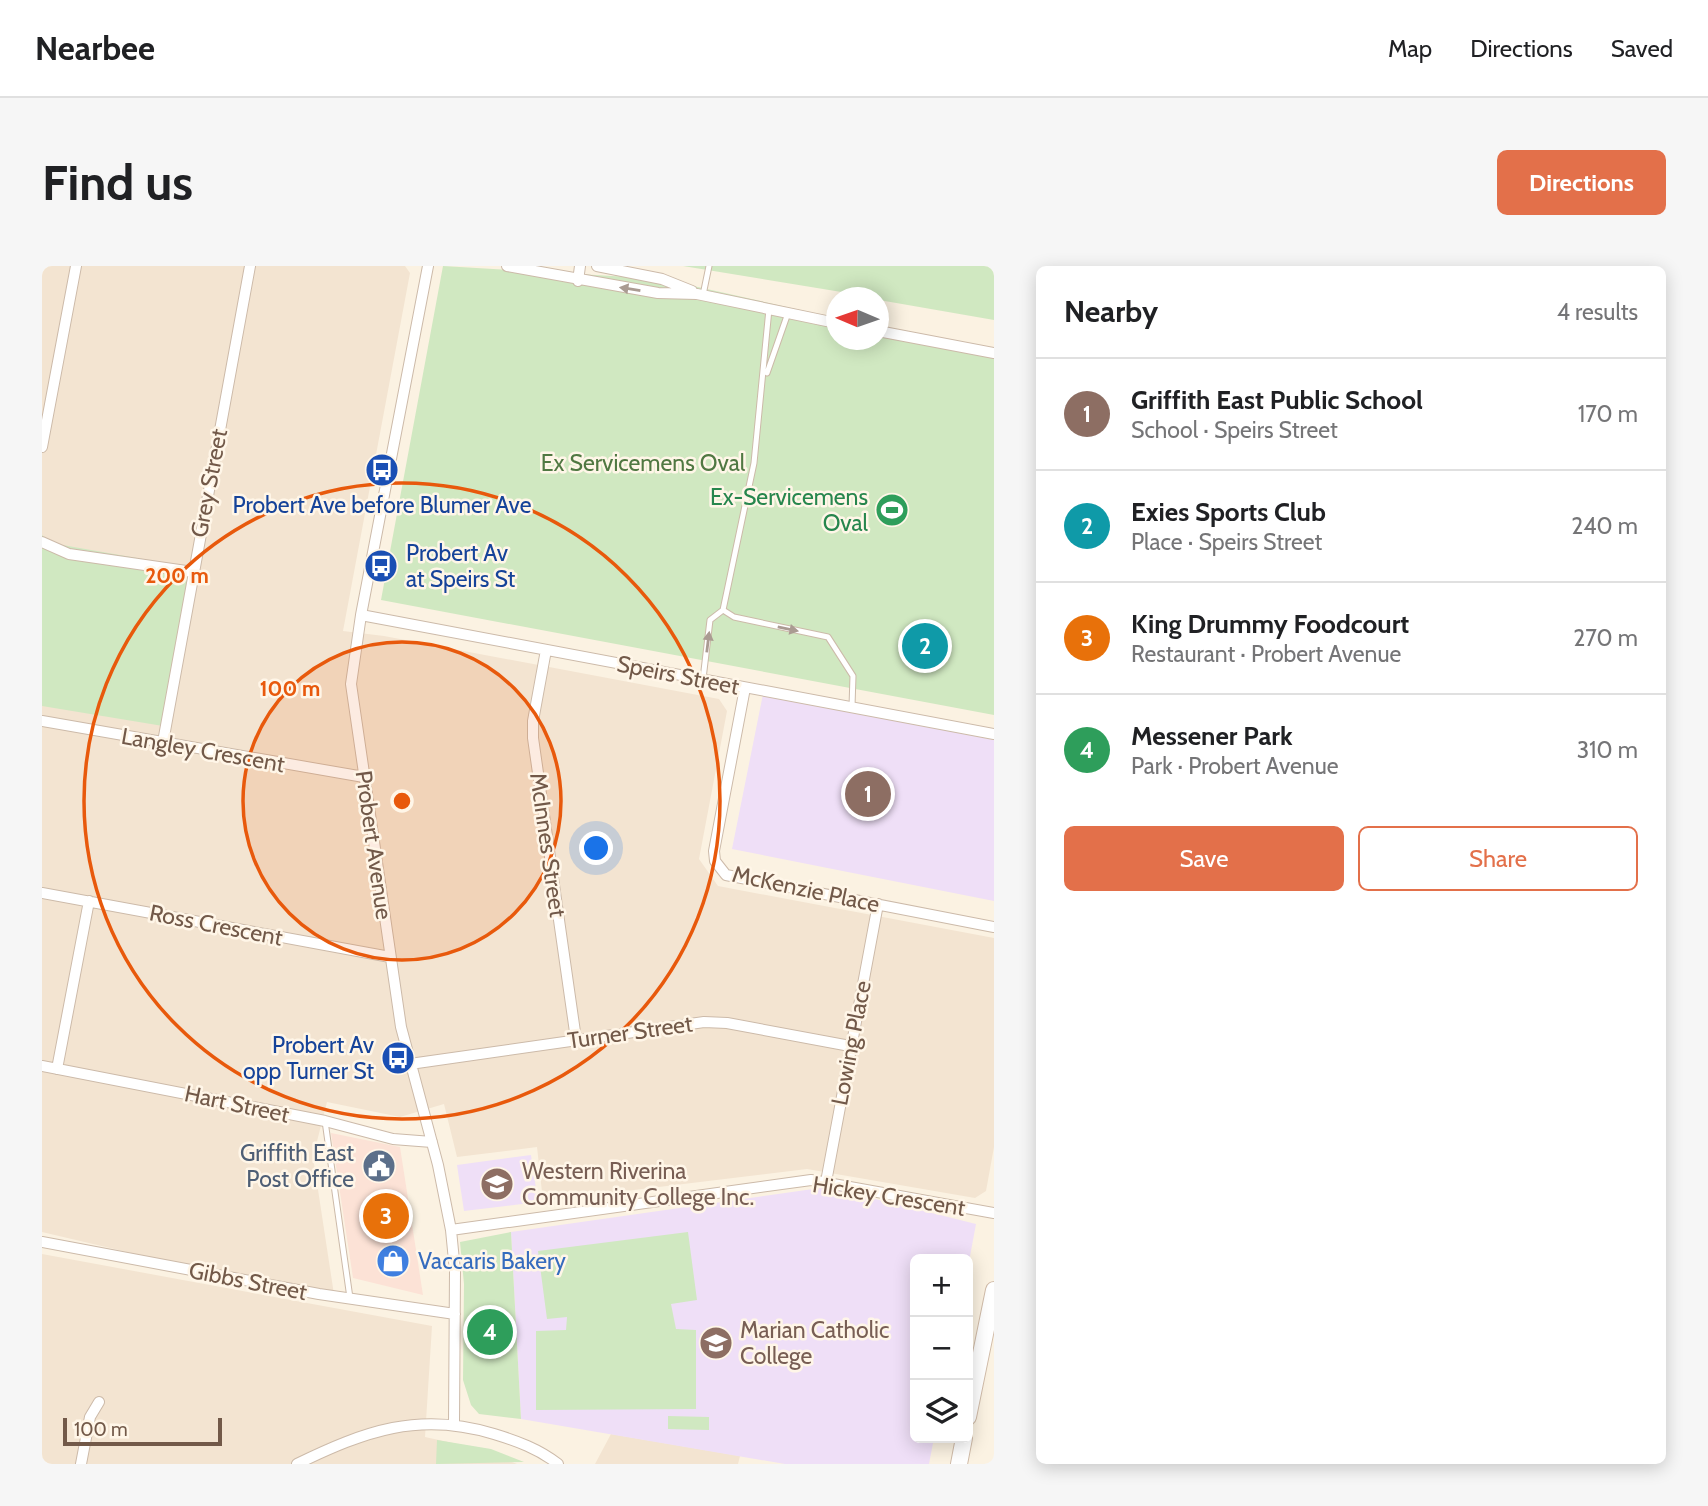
<!DOCTYPE html>
<meta charset="utf-8">
<style>
:root{--surface:#fff;--page:#f6f6f6;--text:#202124;--muted:#757577;--line:#e0e0e0;--accent:#e3704a}
body{margin:0;font-family:Cabin,sans-serif;background:var(--page);color:var(--text)}
.controls{position:absolute;right:21px;bottom:21px;display:grid;overflow:hidden;border-radius:10px;box-shadow:0 4px 18px #0003}
.controls button{width:63px;height:63px;display:grid;place-items:center;padding:0;border:0;border-bottom:2px solid var(--line);background:var(--surface);color:var(--text);font:35px sans-serif}
.compass{position:absolute;left:784px;top:21px;width:63px;height:63px;border-radius:50%;background:var(--surface);box-shadow:0 4px 18px #0003;rotate:272deg}
.scale{position:absolute;left:21px;bottom:18px;width:159px;box-sizing:border-box;padding-left:7px;border:4px solid #725949;border-top:0;font-size:19px;line-height:24px;white-space:nowrap;color:#725949;-webkit-text-stroke:5px #fff6e8;paint-order:stroke}
.you{position:absolute;left:555px;top:583px;width:24px;height:24px;margin:-18px;border:5px solid #fff;border-radius:50%;background:#1a73e8;box-shadow:0 0 0 10px #1a73e833}
.badge{display:grid;place-items:center;width:46px;height:46px;border-radius:50%;background:var(--accent);color:#fff;font-size:23px;font-weight:700}
.pin{position:absolute;translate:-50% -50%;border:4px solid #fff;box-shadow:0 2px 7px #0006}
.list{margin:0;padding:0;list-style:none}
h2{display:flex;justify-content:space-between;align-items:center;height:91px;margin:0;padding:0 28px;font-size:30px}
h2 small{font-size:23px;font-weight:400;color:var(--muted)}
.list li{display:grid;grid-template-columns:46px 1fr auto;gap:21px;align-items:center;box-sizing:border-box;height:112px;padding:0 28px;border-top:2px solid var(--line)}
.list b{display:block;font-size:26px;white-space:nowrap}
.list p{margin:0;font-size:23px;white-space:nowrap;color:var(--muted)}
.list em{font-size:23px;font-style:normal;color:var(--muted)}
.actions{display:flex;gap:14px;padding:21px 28px}
.actions a{flex:1;padding:16px 0;border:2px solid var(--accent);border-radius:10px;text-align:center;font-size:24px;color:var(--accent)}
.actions .main{background:var(--accent);color:#fff}
.icon{flex:none;width:38px;height:38px;fill:none;stroke:currentColor;stroke-width:2;stroke-linecap:round;stroke-linejoin:round}
.map{position:relative;flex:none;width:952px;height:1198px;overflow:hidden;border-radius:10px}
header{display:flex;align-items:center;gap:42px;box-sizing:border-box;height:98px;padding:0 35px;background:var(--surface);border-bottom:2px solid var(--line)}
header strong{font-size:33px}
nav{display:flex;gap:38px;margin-inline-start:auto;font-size:24px}
.intro{display:flex;align-items:center;justify-content:space-between;box-sizing:border-box;height:168px;padding:0 42px}
h1{margin:0;font-size:49px}
.button{padding:18px 32px;border-radius:10px;background:var(--accent);color:#fff;font-size:24px;font-weight:700}
main{display:flex;gap:42px;padding:0 42px}
aside{flex:1;background:var(--surface);border-radius:10px;box-shadow:0 4px 18px #0003}
.map>svg:first-child{display:block}
.residential{fill:#f3e4d1}
.commercial{fill:#fce2d6}
.education{fill:#efdff7}
.green{fill:#d0e8c1}
.lines{fill:none;stroke-linecap:round;stroke-linejoin:round}
.service-casing{stroke:#ccbaa9;stroke-width:7}
.minor-casing{stroke:#ccbaa9;stroke-width:12}
.secondary-casing{stroke:#d1bca9;stroke-width:18}
.service{stroke:#fff;stroke-width:5}
.minor{stroke:#fff;stroke-width:10}
.secondary{stroke:#fff;stroke-width:16}
.oneway{fill:#aa9b92}
.ring{fill:none;stroke:#e8590c;stroke-width:3.5}
.labels{text-anchor:middle;stroke-width:5;stroke-linejoin:round;paint-order:stroke}
.park-label{font-size:23px;fill:#507842;stroke:#fff6e8}
.street-label{font-size:23px;fill:#725949;stroke:#fff6e8}
.leisure-label{font-size:23px;fill:#27864d;stroke:#fff6e8;text-anchor:end}
.transit-label{font-size:23px;fill:#164399;stroke:#fff6e8}
.service-label{font-size:23px;fill:#4e5e75;stroke:#fff6e8;text-anchor:end}
.education-label{font-size:23px;fill:#785e54;stroke:#fff6e8;text-anchor:start}
.shop-label{font-size:23px;fill:#366cbe;stroke:#fff6e8;text-anchor:start}
.centre{fill:#e8590c;stroke:#fff6e8;stroke-width:3.5}
.ring-label{font-size:21px;text-anchor:middle;font-weight:bold;fill:#e8590c;stroke:#fff6e8;stroke-width:5;stroke-linejoin:round;paint-order:stroke}
</style>
<header>
<strong>Nearbee</strong>
<nav><a>Map</a><a>Directions</a><a>Saved</a></nav>
</header>
<div class="intro"><h1>Find us</h1><a class="button">Directions</a></div>
<main>
<div class="map">
<svg width="952" height="1198" viewBox="0 0 952 1198">
<rect width="100%" height="100%" fill="#fbf2e2"/>
<path class="residential" d="M0 0H363L368 7 301 365 342 370 677 433 685 445 657 593 676 620 952 672V881L944 925 933 932 765 903 501 935 495 881 415 891 402 838 358 851 285 836 271 891 293 1035 0 966Z
M0 988 390 1060 383 1171 434 1182 475 1198H0Z
M569 1168 698 1190 696 1198H553Z"/>
<path class="commercial" d="M289 867 358 881 381 1029 311 1012Z"/>
<path class="education" d="M721 428 952 474V635L690 583Z
M489 889 496 936 422 945 415 899Z
M785 921 934 958 926 1001V993H873V1172H892L887 1198H743L479 1153 469 966Z"/>
<path class="green" d="M401 0 620 13 794 52V74H836L837 61 952 87V449L339 334Z
M641 0H952V54L837 34 836 32Z
M0 269 9 277 152 302 121 460 0 440Z
M469 966 479 1153 437 1148 429 1139 421 1114 422 1018 418 976Z
M646 966 655 1034 629 1038 634 1063 654 1064V1143L494 1144V1065L524 1064 525 1051 505 1053 496 985Z
M626 1150 667 1151V1164L626 1163Z
M395 1174 449 1183 482 1196 394 1198Z"/>
<g class="lines">
<defs>
<path id="service" d="M661 29 667 0
M725 107 746 47
M681 344 692 351 786 371 811 410 810 440
M661 413 668 354 681 344 712 197 727 43
M283 855 308 1032"/>
<path id="minor" d="M386 0 319 349 309 418 359 761 396 899 409 964 413 1005 412 1157
M465 0 616 27 655 28 794 57
M555 0 620 13 650 25
M536 15 538 0
M836 65 952 87
M0 181 34 0
M0 276 27 288 151 306
M319 349 952 468
M504 384 491 455V472L534 773
M703 422 672 585 673 595 684 609 952 661
M0 455 322 511
M121 476 208 0
M0 627 348 691
M368 798 662 756 685 757 808 780
M0 800 283 855 351 873 390 876
M15 803 47 635
M784 916 836 638
M409 964 769 914 952 947
M0 976 277 1028 413 1048
M39 1198 48 1151 57 1136
M255 1198C323 1165 377 1145 452 1168 475 1175 497 1183 516 1198"/>
<path id="secondary" d="M926 1151 952 1024
M917 1198 922 1172"/>
</defs>
<use href="#service" class="service-casing"/>
<use href="#minor" class="minor-casing"/>
<use href="#secondary" class="secondary-casing"/>
<use href="#service" class="service"/>
<use href="#minor" class="minor"/>
<use href="#secondary" class="secondary"/>
</g>
<defs><path id="oneway-solid" d="M-6-.8H1V-3.2L6.5 0L1 3.2V.8H-6Z" transform="scale(1.75)"/></defs>
<g class="oneway">
<use href="#oneway-solid" transform="translate(588 23) rotate(-171)"/>
<use href="#oneway-solid" transform="translate(746 363) rotate(12)"/>
<use href="#oneway-solid" transform="translate(666 376) rotate(-83)"/>
</g>
<circle cx="360" cy="535" r="159" fill="#e8590c" fill-opacity=".12"/>
<g class="ring">
<circle cx="360" cy="535" r="159"/>
<circle cx="360" cy="535" r="318"/>
</g>
<defs>
<symbol id="bus-disc" viewBox="-11 -11 22 22"><circle r="9.5" fill="#1a4fb4" stroke="#fff6e8"/><path d="M-5-6H5V4H4V6H2V4H-2V6H-4V4H-5ZM-3.5-4V0h7V-4ZM-3.5 1.2v1.5H-2V1.2ZM2 1.2v1.5H3.5V1.2Z" fill="#fff"/></symbol>
<symbol id="stadium-disc" viewBox="-11 -11 22 22"><circle r="9.5" fill="#2e9e5b" stroke="#fff6e8"/><path d="M0-5a6.5 5 0 1 0 0 10a6.5 5 0 1 0 0-10ZM-3.5-1.8h7v3.6h-7Z" fill="#fff"/></symbol>
<symbol id="civic-disc" viewBox="-11 -11 22 22"><circle r="9.5" fill="#5c6f8a" stroke="#fff6e8"/><path d="M-.6-6.5H3V-4.5H.6V-3L4-1V1h2V6H-6V1h2V-1L-.6-3ZM-1.2 2.5V6h2.4V2.5Z" fill="#fff"/></symbol>
<symbol id="university-disc" viewBox="-11 -11 22 22"><circle r="9.5" fill="#8d6e63" stroke="#fff6e8"/><path d="M0-5L7-2L0 1L-7-2ZM-4 1L0 2.5L4 1V4Q0 6-4 4Z" fill="#fff"/></symbol>
<symbol id="shop-disc" viewBox="-11 -11 22 22"><circle r="9.5" fill="#3f7fe0" stroke="#fff6e8"/><path d="M-5-2.5h2.3a2.7 3.5 0 0 1 5.4 0H5L5.5 6h-11ZM-1.5-2.5h3a1.5 2.3 0 0 0-3 0Z" fill="#fff"/></symbol>
<symbol id="school-disc" viewBox="-11 -11 22 22"><circle r="9.5" fill="#8d6e63" stroke="#fff6e8"/><path d="M0-5L7-2L0 1L-7-2ZM-4 1L0 2.5L4 1V4Q0 6-4 4Z" fill="#fff"/></symbol>
</defs>
<g fill-rule="evenodd">
<use href="#bus-disc" x="321" y="185" width="38" height="38"/>
<use href="#stadium-disc" x="831" y="225" width="38" height="38"/>
<use href="#bus-disc" x="320" y="281" width="38" height="38"/>
<use href="#bus-disc" x="337" y="773" width="38" height="38"/>
<use href="#civic-disc" x="318" y="881" width="38" height="38"/>
<use href="#university-disc" x="436" y="899" width="38" height="38"/>
<use href="#shop-disc" x="332" y="976" width="38" height="38"/>
<use href="#school-disc" x="655" y="1058" width="38" height="38"/>
</g>
<g class="labels">
<g class="park-label">
<text x="601" y="205">Ex Servicemens Oval</text>
</g>
<g class="street-label">
<text transform="translate(167 217) rotate(-79)" y="8">Grey Street</text>
<text transform="translate(636 409) rotate(11)" y="8">Speirs Street</text>
<text transform="translate(161 484) rotate(10)" y="8">Langley Crescent</text>
<text transform="translate(332 579) rotate(82)" y="8">Probert Avenue</text>
<text transform="translate(506 579) rotate(82)" y="8">McInnes Street</text>
<text transform="translate(764 623) rotate(12)" y="8">McKenzie Place</text>
<text transform="translate(174 659) rotate(11)" y="8">Ross Crescent</text>
<text transform="translate(588 766) rotate(-8)" y="8">Turner Street</text>
<text transform="translate(809 777) rotate(-79)" y="8">Lowing Place</text>
<text transform="translate(195 838) rotate(12)" y="8">Hart Street</text>
<text transform="translate(847 930) rotate(9)" y="8">Hickey Crescent</text>
<text transform="translate(206 1015) rotate(11)" y="8">Gibbs Street</text>
</g>
<g class="leisure-label">
<text x="826" y="239">Ex-Servicemens<tspan x="826" dy="26">Oval</tspan></text>
</g>
<g class="transit-label">
<text x="340" y="247">Probert Ave before Blumer Ave</text>
<text x="364" y="295" text-anchor="start">Probert Av<tspan x="364" dy="26">at Speirs St</tspan></text>
<text x="332" y="787" text-anchor="end">Probert Av<tspan x="332" dy="26">opp Turner St</tspan></text>
</g>
<g class="service-label">
<text x="312" y="895">Griffith East<tspan x="312" dy="26">Post Office</tspan></text>
</g>
<g class="education-label">
<text x="480" y="913">Western Riverina<tspan x="480" dy="26">Community College Inc.</tspan></text>
<text x="698" y="1072">Marian Catholic<tspan x="698" dy="26">College</tspan></text>
</g>
<g class="shop-label">
<text x="376" y="1003">Vaccaris Bakery</text>
</g>
</g>
<circle cx="360" cy="535" r="10" class="centre"/>
<g class="ring-label">
<text x="135" y="317">200 m</text>
<text x="248" y="430">100 m</text>
</g>
</svg>
<div class="controls">
<button>+</button>
<button>−</button>
<button><svg class="icon" aria-label="layers" viewBox="0 0 24 24"><path d="M12 4l9 5-9 5-9-5zM3 14l9 5 9-5"/></svg></button>
</div>
<svg class="compass" viewBox="-18 -18 36 36"><path d="M0-13l5 13h-10z" fill="#e53935"/><path d="M0 13l5-13h-10z" fill="#757577"/></svg>
<div class="scale">100 m</div>
<div class="you"></div>
<div class="pin badge" style="left:826px;top:528px;background:#8d6e63">1</div>
<div class="pin badge" style="left:883px;top:380px;background:#0f9aa8">2</div>
<div class="pin badge" style="left:344px;top:950px;background:#e8710a">3</div>
<div class="pin badge" style="left:448px;top:1066px;background:#2e9e5b">4</div>
</div>
<aside>
<h2>Nearby<small>4 results</small></h2>
<ul class="list">
<li><span class="badge" style="background:#8d6e63">1</span><div><b>Griffith East Public School</b><p>School · Speirs Street</p></div><em>170 m</em></li>
<li><span class="badge" style="background:#0f9aa8">2</span><div><b>Exies Sports Club</b><p>Place · Speirs Street</p></div><em>240 m</em></li>
<li><span class="badge" style="background:#e8710a">3</span><div><b>King Drummy Foodcourt</b><p>Restaurant · Probert Avenue</p></div><em>270 m</em></li>
<li><span class="badge" style="background:#2e9e5b">4</span><div><b>Messener Park</b><p>Park · Probert Avenue</p></div><em>310 m</em></li>
</ul>
<div class="actions"><a class="main">Save</a><a>Share</a></div>
</aside>
</main>
